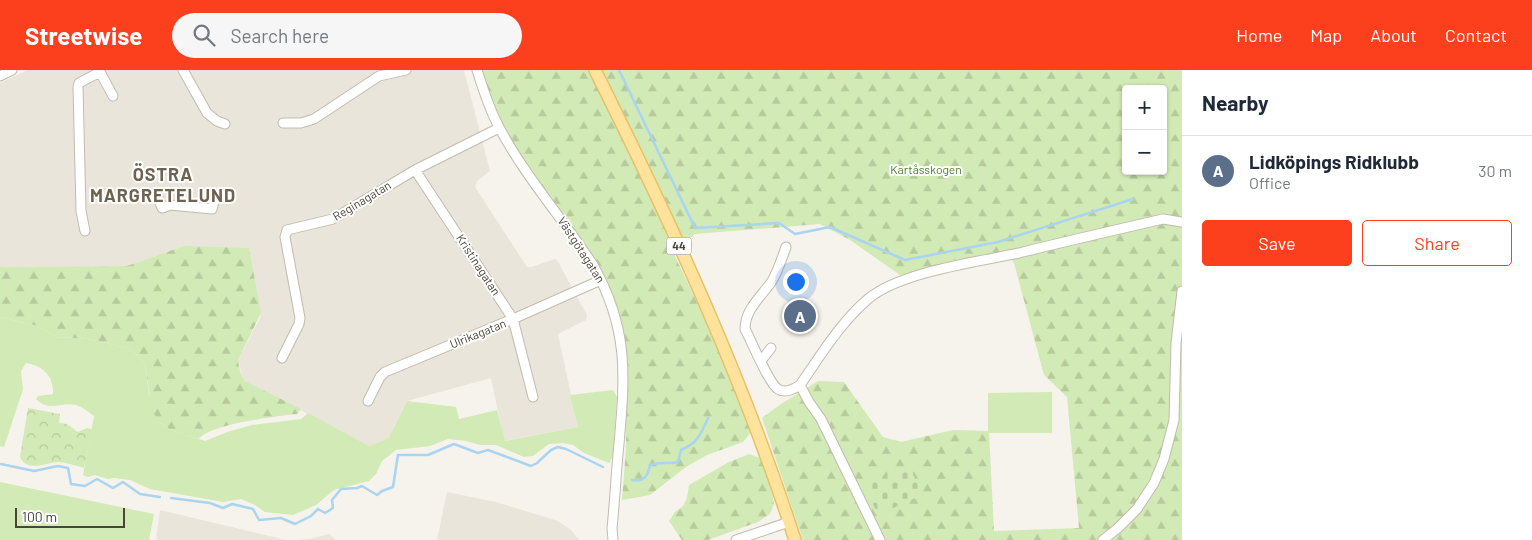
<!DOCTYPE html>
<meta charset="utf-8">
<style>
:root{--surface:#fff;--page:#f6f6f7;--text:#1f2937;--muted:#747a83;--line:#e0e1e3;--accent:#fc3f1d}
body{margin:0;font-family:Barlow,sans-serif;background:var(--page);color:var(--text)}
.controls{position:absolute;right:15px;top:15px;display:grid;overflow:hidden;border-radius:5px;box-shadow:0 1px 4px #0004}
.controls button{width:45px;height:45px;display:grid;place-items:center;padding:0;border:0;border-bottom:1px solid var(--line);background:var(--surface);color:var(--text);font:25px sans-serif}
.scale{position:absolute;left:15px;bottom:12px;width:110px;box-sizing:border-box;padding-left:5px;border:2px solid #4b4439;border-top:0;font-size:14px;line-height:18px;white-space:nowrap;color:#4b4439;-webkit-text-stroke:4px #fff;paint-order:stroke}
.you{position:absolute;left:795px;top:211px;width:18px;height:18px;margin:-12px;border:4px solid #fff;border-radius:50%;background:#1a73e8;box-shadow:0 0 0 8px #1a73e833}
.badge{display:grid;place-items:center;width:32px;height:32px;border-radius:50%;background:var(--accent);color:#fff;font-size:16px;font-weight:700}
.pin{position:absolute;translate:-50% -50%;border:2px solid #fff;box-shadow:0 1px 5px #0006}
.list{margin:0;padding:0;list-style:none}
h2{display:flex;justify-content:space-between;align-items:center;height:65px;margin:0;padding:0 20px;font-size:21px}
h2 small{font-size:16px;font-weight:400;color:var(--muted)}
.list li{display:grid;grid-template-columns:32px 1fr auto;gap:15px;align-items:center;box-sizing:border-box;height:70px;padding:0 20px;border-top:1px solid var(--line)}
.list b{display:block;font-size:19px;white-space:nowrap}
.list p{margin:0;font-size:16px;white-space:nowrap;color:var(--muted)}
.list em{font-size:16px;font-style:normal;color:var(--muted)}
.actions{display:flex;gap:10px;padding:15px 20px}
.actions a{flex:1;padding:11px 0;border:1px solid var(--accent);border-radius:5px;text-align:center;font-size:18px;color:var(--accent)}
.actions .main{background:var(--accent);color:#fff}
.icon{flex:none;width:28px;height:28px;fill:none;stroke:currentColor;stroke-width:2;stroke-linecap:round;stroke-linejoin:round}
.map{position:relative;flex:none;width:1182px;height:470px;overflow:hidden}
header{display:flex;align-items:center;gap:30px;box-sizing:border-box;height:70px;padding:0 25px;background:var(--accent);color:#fff}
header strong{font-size:24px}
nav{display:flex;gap:28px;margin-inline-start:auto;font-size:18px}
.search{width:350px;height:45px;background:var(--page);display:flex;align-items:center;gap:12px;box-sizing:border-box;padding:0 18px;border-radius:28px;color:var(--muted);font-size:19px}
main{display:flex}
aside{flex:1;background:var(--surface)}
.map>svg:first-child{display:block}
.residential{fill:#eae5da}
.grass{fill:#d2eab5}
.forest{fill:url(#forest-firs);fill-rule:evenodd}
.cemetery{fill:url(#cemetery-stones)}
.park{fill:url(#park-crowns)}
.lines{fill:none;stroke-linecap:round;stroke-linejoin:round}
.stream{stroke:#a9d4f2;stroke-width:2.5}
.minor-casing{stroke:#c2bbae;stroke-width:11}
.major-casing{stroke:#e6c16a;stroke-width:14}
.minor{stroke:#fff;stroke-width:9}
.major{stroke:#ffe39c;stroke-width:11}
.labels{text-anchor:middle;stroke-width:4;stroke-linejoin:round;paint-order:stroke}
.shield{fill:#fff;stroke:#817c74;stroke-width:1}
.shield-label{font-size:11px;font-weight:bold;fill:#4b4439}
.park-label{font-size:12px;fill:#4a7f2a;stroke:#fff}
.street-label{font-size:12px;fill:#4b4439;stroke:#fff}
.district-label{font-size:18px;font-weight:bold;letter-spacing:1px;fill:#6e6250;stroke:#fff}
</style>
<header>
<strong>Streetwise</strong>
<div class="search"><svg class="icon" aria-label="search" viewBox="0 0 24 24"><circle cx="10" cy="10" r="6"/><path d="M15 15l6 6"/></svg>Search here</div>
<nav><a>Home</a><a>Map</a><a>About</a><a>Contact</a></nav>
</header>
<main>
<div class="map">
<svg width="1182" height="470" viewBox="0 0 1182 470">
<defs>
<pattern id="forest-firs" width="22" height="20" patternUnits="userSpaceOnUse" patternTransform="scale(1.25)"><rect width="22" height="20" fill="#d2eab5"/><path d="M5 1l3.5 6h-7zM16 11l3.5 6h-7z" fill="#b6ca9c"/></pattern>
<pattern id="cemetery-stones" width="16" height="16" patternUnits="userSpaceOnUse" patternTransform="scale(1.25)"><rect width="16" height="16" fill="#d2eab5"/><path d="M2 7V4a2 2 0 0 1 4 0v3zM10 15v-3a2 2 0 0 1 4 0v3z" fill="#b6ca9c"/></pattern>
<pattern id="park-crowns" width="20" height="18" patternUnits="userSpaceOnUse" patternTransform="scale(1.25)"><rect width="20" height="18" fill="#d2eab5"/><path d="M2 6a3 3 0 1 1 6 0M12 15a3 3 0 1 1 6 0" fill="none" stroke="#b6ca9c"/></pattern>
</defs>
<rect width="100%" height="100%" fill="#f6f3ec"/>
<path class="residential" d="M28 0H464L490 101 477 111 475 117 527 197H531L555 189 557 190 587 245 586 250 558 264 578 357 504 371 491 308 407 331 389 367 382 371 369 376 245 311 243 308 238 290 261 246 184 176 127 196 0 197V13Z
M447 422 496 432 558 451 571 460 579 470H437Z
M160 440 286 470H157L156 468Z
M329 464 336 470H296L310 469Z"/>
<path class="grass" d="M0 247 38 256 57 267 88 269 127 278 137 285 145 295 149 324 160 353 171 360 205 371 227 362 252 355 301 349 308 343 369 376 382 371 389 367 407 331 456 337 459 349 497 340 505 371 578 357 570 325 613 320 617 327 613 386 609 393 584 383 573 375 563 373 549 374 533 386 524 387 496 375H480L466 371 448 369 430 376 396 380 382 391 376 404 369 411 334 420 316 435 293 445 265 442 255 435 241 429 223 432 150 419 130 410 114 408 108 409 95 405 88 407 83 405 94 346C89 342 82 337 76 335 61 331 50 343 36 329L38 326 53 324C54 306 43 296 26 293L21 301 23 319 4 377 0 376Z
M1052 322V363H988V323Z
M0 412 154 444 149 470H0Z"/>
<path class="forest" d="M481 0H1182V470H803L762 348 781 334 818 311 844 312 883 367 901 372 953 360 989 361 994 461 1079 458 1067 327 1044 305 1014 193 1010 187 900 205 850 170 820 154 695 164 673 182 713 266 751 362 743 372 707 385 686 397 650 425 622 430 626 378V278L619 243 613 227 597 194C567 147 527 103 502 54 493 37 487 18 481 0ZM1126 19H1163V101H1126Z
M184 176 249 178 261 243 238 290C239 297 241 306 245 311L301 339 297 344C278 346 210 354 199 369L171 360 160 353 152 341 145 295 137 285 127 278 88 269 57 267 38 256 0 247V197L127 196Z
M749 384 760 388 771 417 774 434 770 444 758 452 708 470H682L669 451 675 442 683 436 687 428 689 415 729 392Z"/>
<path class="cemetery" d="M909 395 922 425 878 445 864 414Z"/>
<path class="park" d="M28 338 60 344 59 353 67 354 78 362 87 358 92 359 84 398C76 396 68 393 60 392 48 391 28 404 20 387Z"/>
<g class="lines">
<path class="stream" d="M619 0 695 158 779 153 795 164 830 157 905 190 998 172 1133 129
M1 394 34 401 58 396 68 398 71 414 85 416 97 409 113 418 123 412 140 424 160 427
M632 410C644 412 648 406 650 395 660 392 668 394 678 392L681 380C698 373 701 364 708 348
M171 428 210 433 223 438 232 434 253 439 259 450 281 448 295 454 311 446 318 439 325 443 333 438 332 430 341 419 357 418 362 416 377 425 382 421 393 417 398 385H428L454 374 478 383 488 380 531 396 537 393 551 380 558 377 566 379 603 397"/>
<defs>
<path id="minor" d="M183 0 207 43 217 51 225 54
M477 0C483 19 489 39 499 57 524 105 563 149 593 195 629 259 625 305 619 374 616 402 615 430 612 458L613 470
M0 6 12 0
M283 53H301L314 49 379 6 406 0
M415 100 513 249 533 327
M157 125 162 138 170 135 212 139 215 128
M85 161 81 141 78 17 79 13 100 2 113 26
M786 177C782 188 778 201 772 211 762 226 745 239 745 259 751 270 769 314 778 319 785 324 794 319 800 315
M282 288 299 254 300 248 285 167 287 160 333 149 415 100 499 58
M761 291 771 278
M368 331 380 307 385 302 513 249 601 210
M736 470 789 452
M880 470 821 349 809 332 800 315C821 285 840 253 868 229 900 202 977 192 1019 183 1067 171 1115 160 1163 149L1182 152
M1103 470 1118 458 1137 439 1154 413 1164 389 1174 350 1176 273 1182 221"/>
<path id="major" d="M595 0C671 152 743 308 795 470"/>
</defs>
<use href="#minor" class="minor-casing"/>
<use href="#major" class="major-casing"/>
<use href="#minor" class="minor"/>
<use href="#major" class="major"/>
</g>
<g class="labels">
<rect class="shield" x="666.5" y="167.5" width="25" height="17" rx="4"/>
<g class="shield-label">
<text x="679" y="180">44</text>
</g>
<g class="park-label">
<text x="926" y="104">Kartåsskogen</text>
</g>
<g class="street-label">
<text transform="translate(362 131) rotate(-31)" y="4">Reginagatan</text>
<text transform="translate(581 180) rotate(57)" y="4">Västgötagatan</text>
<text transform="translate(478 195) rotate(57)" y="4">Kristinagatan</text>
<text transform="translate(478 264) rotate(-22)" y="4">Ulrikagatan</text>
</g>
<g class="district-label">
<text x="163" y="111">ÖSTRA<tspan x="163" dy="21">MARGRETELUND</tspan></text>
</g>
</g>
</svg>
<div class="controls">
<button>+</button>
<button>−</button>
</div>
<div class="scale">100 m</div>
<div class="you"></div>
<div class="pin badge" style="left:800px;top:246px;background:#5c6f8a">A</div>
</div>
<aside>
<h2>Nearby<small></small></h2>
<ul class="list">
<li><span class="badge" style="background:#5c6f8a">A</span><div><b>Lidköpings Ridklubb</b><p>Office</p></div><em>30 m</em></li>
</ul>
<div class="actions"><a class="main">Save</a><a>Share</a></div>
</aside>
</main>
